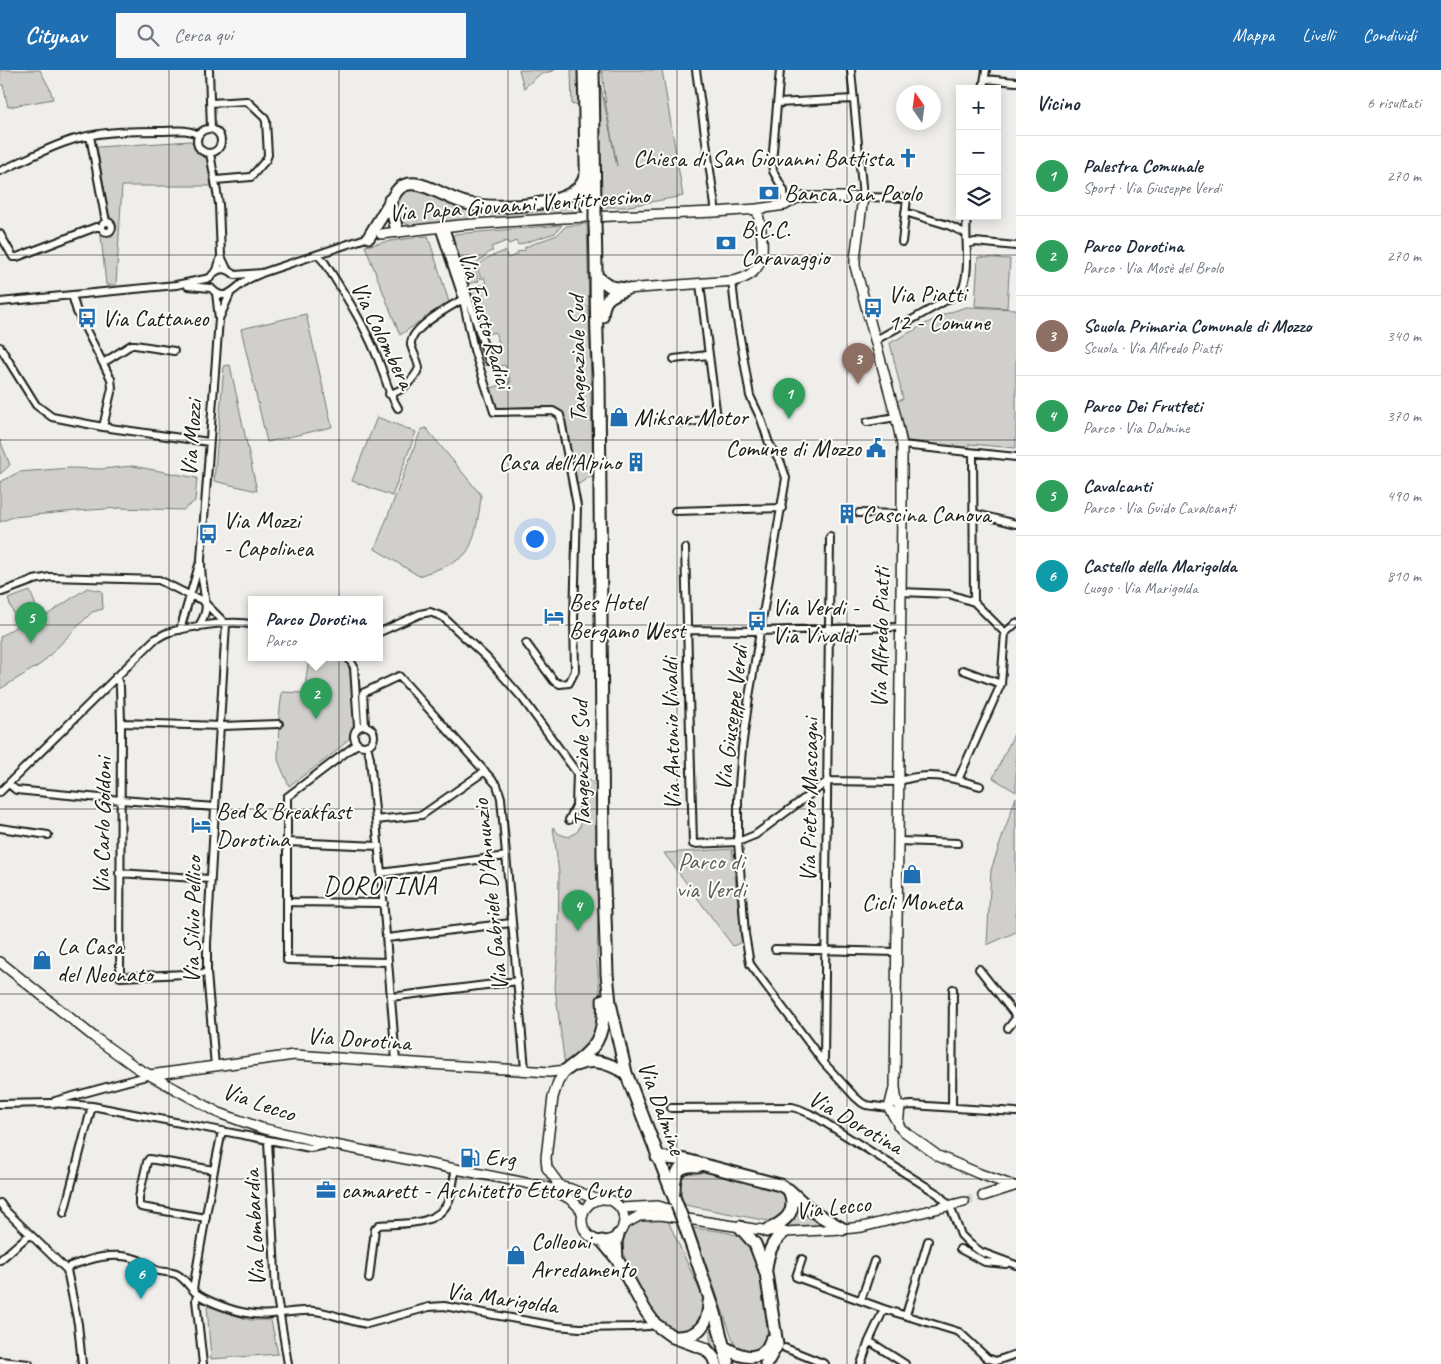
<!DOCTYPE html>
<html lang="it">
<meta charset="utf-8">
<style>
:root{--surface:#fff;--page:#f6f6f7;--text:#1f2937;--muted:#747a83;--line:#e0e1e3;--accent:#1f6fb2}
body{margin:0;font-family:Caveat,sans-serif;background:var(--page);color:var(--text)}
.controls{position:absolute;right:15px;top:15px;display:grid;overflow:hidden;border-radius:0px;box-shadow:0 2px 12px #0003}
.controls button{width:45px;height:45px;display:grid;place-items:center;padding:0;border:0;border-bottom:1px solid var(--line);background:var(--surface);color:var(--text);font:25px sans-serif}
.compass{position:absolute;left:896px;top:15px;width:45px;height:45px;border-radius:50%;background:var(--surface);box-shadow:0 2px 12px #0003;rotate:347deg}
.you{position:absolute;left:534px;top:468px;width:18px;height:18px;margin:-12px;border:4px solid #fff;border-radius:50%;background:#1a73e8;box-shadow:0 0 0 8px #1a73e833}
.badge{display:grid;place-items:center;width:32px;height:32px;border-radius:50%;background:var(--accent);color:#fff;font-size:16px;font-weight:700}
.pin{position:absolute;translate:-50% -41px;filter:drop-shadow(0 1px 2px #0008)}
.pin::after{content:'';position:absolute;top:26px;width:18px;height:15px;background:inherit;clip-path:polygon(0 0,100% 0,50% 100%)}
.popup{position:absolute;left:248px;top:526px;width:135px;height:65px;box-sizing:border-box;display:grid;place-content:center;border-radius:0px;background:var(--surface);filter:drop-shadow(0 1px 4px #0005);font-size:16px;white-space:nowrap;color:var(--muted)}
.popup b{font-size:19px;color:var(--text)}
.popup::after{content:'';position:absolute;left:50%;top:100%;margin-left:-10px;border:10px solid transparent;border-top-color:var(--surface)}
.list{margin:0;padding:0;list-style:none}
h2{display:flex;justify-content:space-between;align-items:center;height:65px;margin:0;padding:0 20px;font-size:21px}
h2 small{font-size:16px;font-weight:400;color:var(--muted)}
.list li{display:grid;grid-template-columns:32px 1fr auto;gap:15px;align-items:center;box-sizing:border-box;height:80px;padding:0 20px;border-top:1px solid var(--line)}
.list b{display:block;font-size:19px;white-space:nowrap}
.list p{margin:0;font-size:16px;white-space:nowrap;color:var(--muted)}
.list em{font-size:16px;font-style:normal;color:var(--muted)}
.icon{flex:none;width:28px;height:28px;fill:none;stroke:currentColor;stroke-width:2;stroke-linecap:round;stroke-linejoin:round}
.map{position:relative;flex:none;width:1016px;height:1294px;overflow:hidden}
header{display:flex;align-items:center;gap:30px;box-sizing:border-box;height:70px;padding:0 25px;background:var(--accent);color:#fff}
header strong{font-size:24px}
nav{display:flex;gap:28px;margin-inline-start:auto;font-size:18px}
.search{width:350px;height:45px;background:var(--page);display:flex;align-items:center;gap:12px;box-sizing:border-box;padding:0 18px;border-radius:0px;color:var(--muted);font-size:19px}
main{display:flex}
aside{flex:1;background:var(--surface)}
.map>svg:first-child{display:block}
.green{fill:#d0cfcc;stroke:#767674}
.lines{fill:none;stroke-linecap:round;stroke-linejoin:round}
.secondary-tunnel{stroke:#d0cecb;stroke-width:9;stroke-dasharray:9 4.5;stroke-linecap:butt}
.street-casing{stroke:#1c1c1c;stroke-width:10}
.secondary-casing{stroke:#1c1c1c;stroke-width:12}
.highway-casing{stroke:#1c1c1c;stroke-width:15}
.street{stroke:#fdfcf7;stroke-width:6}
.secondary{stroke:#fdfcf7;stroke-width:9}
.highway{stroke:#fdfcf7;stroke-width:11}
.highway-bridge-casing{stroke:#1c1c1c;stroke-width:15;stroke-linecap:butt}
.highway-bridge{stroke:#fdfcf7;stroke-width:11}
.grid{fill:none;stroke:#1c1c1c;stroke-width:1;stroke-opacity:0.55}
.labels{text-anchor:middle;stroke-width:4;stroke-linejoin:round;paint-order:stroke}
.poi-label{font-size:24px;fill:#1c1c1c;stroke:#fdfcf7;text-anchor:start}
.street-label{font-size:24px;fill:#1c1c1c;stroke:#fdfcf7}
.park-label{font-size:24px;fill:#5b5b5a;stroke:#fdfcf7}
.quarter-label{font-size:26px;letter-spacing:1px;fill:#1c1c1c;stroke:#fdfcf7}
</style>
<header>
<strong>Citynav</strong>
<div class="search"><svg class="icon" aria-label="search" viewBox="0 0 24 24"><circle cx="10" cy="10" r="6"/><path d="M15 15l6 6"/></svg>Cerca qui</div>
<nav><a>Mappa</a><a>Livelli</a><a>Condividi</a></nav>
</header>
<main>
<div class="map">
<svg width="1016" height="1294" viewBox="0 0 1016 1294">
<rect width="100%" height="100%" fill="#f0eeea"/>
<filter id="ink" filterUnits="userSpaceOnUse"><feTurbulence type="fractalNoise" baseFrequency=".02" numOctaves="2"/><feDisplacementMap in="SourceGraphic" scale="10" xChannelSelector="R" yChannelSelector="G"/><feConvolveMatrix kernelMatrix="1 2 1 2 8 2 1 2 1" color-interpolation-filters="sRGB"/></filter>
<g filter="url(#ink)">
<path class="green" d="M0 0H40L50 19 53 29 8 37 3 15H0Z
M519 0H555L539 5 524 18Z
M571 0H579L580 29 577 34 572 35Z
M602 0H662L683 126 624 137H601L600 12 617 96 606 36Z
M191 71 198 83 207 89 211 116H122L116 215H106L101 166 111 168C119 161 116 151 109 145L97 77Z
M407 119H422L456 136 483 142 505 144 557 135 572 130 579 132 582 136 581 141 411 156 399 150 395 129Z
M587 154 593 405 577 415 566 354C564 349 563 343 559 340 549 333 512 338 500 339L497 337 491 318 511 312 505 295 494 297 490 282 501 278 495 262 484 265 469 219 486 213 484 207 481 209 477 197 487 188 505 181 508 188 518 184 517 182 525 180V177L557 165 566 156Z
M562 155 555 163 518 175 516 171 509 174 507 171 491 177 493 181 489 182C485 188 479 190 474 196L479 211 468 214 452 167 455 164Z
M428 166 449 232 400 265 365 176 390 171Z
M978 187 1010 189 1007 238 975 236Z
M966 237 1016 239V378L969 374V379L908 373 897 331 903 329 890 273 942 245Z
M306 244 332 357 267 372 241 259Z
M230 295 257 421 214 411 224 296Z
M377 347 416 362 392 426 352 411Z
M426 358 481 425C480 439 475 474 465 484 453 496 434 500 419 506L375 479 421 360Z
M0 370 10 395 0 404Z
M133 396 197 408 195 431 183 440 120 438 76 441 13 447 0 452V412L19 402 70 398 101 399Z
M87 518 102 521 103 539 92 542 41 594 0 619V567L18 555 8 529 30 521 41 549Z
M309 588H342C351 594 350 606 351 616 352 627 356 653 352 663 346 678 303 705 289 716L278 690 279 647 282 622 304 623Z
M1016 660V722L993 708Z
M582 701 597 718 598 847 597 892 601 934V946L592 971 565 997 555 917 558 876 559 803 553 757 559 764 569 767 578 761 581 753Z
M1016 727V862L987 875 991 800Z
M732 779 742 872 733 876 664 783Z
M701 1100 779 1119 786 1127C788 1141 782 1150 768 1151L685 1135C676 1115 675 1103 701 1100Z
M795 1131 836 1158 774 1160Z
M652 1149 668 1151 702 1225 704 1236V1250L690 1261H672L660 1253 652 1244 619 1181C622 1159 632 1153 652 1149Z
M693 1158C706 1160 732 1161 742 1168 763 1181 771 1250 766 1273L755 1283 738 1279 734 1273Z
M207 1236 250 1250H271L278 1284 211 1289Z
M713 1260 722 1294C714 1286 709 1273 710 1261Z"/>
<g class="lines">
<path class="secondary-tunnel" d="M964 1132 983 1126"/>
<defs>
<path id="street" d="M209 0 211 59
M696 0 715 136V142
M780 0 772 93 773 101 784 121 785 135
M851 0 863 127 907 128 902 172
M985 9 1016 12
M983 19 986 0
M210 33 247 31 264 47 266 51 268 85 266 90 251 107 216 110
M778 33 853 29
M197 71a12 12 0 1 1 24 0a12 12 0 1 1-24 0Z
M90 66 106 152
M210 83 219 134 221 186
M0 101C21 92 41 81 63 73 94 61 128 61 161 61 173 61 188 58 198 65
M905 142 948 155 965 163
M102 157a5 5 0 1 1 10 0a5 5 0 1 1-10 0Z
M439 157 463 229 474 280 494 342 553 341 560 345 577 436 574 550 575 601 569 613 560 614 554 611 526 573
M445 157 489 291
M0 164 13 187H17L96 157H102
M968 174 975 172 1016 176
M318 185 325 193C343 222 363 252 376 284 385 304 386 319 398 338
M217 200 221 186 227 199
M732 211 735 238 750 326 761 349 769 373 781 393 786 408 749 627 742 678 738 729V772L745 864 750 894 824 993 855 1027 862 1033 866 1035 889 1038
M188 216 211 218C224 233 232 221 244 212 249 208 256 206 262 203L372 166
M216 223 219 249 230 224
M72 225 77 242 111 309 112 318 103 357
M0 232 176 215 210 208C216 198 226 196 235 205L262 203
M876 270 961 222C972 200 964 170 967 146
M0 277 36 335 52 347 103 357 209 372
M674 289 708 285
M103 293 131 275H135L174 281
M389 324C402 322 414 309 419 298 418 290 413 283 411 275 409 258 450 237 463 229
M867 352 896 347
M683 353 717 348 700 214
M902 375 1016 387
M973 383 974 532
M675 441 782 438
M859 443 902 444
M973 443 1016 454
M685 478 693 774 738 772 755 765 828 711 898 712C926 700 952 708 980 716
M2 522 34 510 50 507 159 510 189 525 202 530 226 554
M901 522 949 524 974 532 1005 563
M198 557C210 540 205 532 203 514 201 506 201 497 201 489L219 249
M180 560 199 495
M688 560 756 561 900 557
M380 562 420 544 430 542 443 547 487 588 523 629 577 703 576 736 569 750
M349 588 354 597 358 657
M963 600 1001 614
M116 606 120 617 121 653 120 907 207 903
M121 653 223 656 279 654
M365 655 363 623 399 606 497 715 501 728 525 999
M354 666a10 10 0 1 1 20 0a10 10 0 1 1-20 0Z
M357 674 287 727V890L388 892
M367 675 370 688 381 803 396 991
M958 710 1001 614 1005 563 1016 553
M9 714 16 720 121 730 215 737
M0 722 154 570C158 568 162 565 167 563 186 557 234 549 252 555
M376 750 422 745 485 701
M0 758 48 765
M898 771 958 773
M287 772 379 776
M119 803 210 809
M381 803 506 786
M287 832 384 833
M387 868 511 853
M775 879 896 882
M979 899 1016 946
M391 927 518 911
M1008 958 1016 948
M824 993 830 467
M215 996 207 903V873L226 554
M55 1031 150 1005
M0 1034 51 1033 92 1036 310 1078 327 1075
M900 1036 912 1035 1016 1042
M952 1037 953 919
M671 1038 792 1037 799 1039 813 1045 938 1124 950 1136 961 1165 970 1174 981 1182 1016 1195
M268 1071 276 1221 288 1294
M0 1133 5 1140 67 1200
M64 1143 92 1036
M206 1148 141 1137 139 1135V1127L147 1092 149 1089 214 1100
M960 1179 985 1192 1006 1194
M802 1189 796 1207 884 1239 959 1262 987 1288 996 1291 1016 1284
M0 1190 30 1164
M67 1200 70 1196C90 1189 114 1181 136 1189 144 1192 149 1197 156 1200 163 1203 171 1201 178 1205 186 1210 190 1218 197 1224 209 1232 233 1241 247 1243 270 1248 293 1239 315 1241 333 1243 349 1252 367 1254L429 1237 444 1236 556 1256 580 1258 633 1257 649 1256 655 1254
M67 1200 78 1254 82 1294
M369 1209 375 1159 379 1155C402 1153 438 1157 449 1130 453 1120 453 1109 456 1099
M193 1219 214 1100 222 1061
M197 1224 196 1230 203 1294
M861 1230 874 1191
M906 1245 928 1171
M869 1271 905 1294
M785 1278 825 1294
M0 1291 29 1294
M861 1294 869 1271 884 1239"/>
<path id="secondary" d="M381 164 460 155 563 148 715 142 757 139 785 135 795 129 803 127H863L855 189V196L896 347 902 375V444L895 1017 897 1033 900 1036 898 1056
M626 219 732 211C772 205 763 169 757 139
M0 892 94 967 137 998 219 1043 261 1058 330 1074 546 1117C559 1123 578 1130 583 1145
M150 1005 294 985 549 1002 566 1000
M893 1022 889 1038 901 1059 938 1086 980 1104 1014 1116
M556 1116 571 1119 598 1130
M561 1117 547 1098 546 1088 553 1027 558 1012 566 1000
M983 1126 1014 1116
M582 1150a21 21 0 1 1 42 0a21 21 0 1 1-42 0Z
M621 1138 658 1136 680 1143
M623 1155 639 1146 661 1145 754 1159 784 1162 843 1159 862 1157 964 1132"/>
<path id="highway" d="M584 0 587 138
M593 0 595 138
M390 130 397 161
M595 154C597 205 595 256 599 307L603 787 607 904 610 933 626 1003 677 1135
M369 167 396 122C401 115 408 113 416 114 435 117 451 131 470 134 496 139 580 138 585 106
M597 207 611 217 625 219
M602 247C603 228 610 226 626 219
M576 995C594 987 610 994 626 1003
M566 1000C595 980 606 967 603 930
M657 1087 686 1090 780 1115 789 1120 812 1141 843 1159
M674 1122C674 1104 677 1094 698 1096
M685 1156 715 1243 728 1294
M740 1157 755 1174 766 1203 777 1275 766 1294
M766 1161C784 1152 799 1143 789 1120
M602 1171 617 1189 645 1240 655 1254 673 1267 706 1279 713 1287 716 1294
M617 1189 616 1171 618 1165
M766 1199C768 1183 771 1173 784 1162
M677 1267C699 1267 709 1253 709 1232
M724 1277C742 1288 763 1294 771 1270"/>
</defs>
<use href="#street" class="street-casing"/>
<use href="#secondary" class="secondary-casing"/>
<use href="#highway" class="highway-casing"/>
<use href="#street" class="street"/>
<use href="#secondary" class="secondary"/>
<use href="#highway" class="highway"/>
<defs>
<path id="highway-bridge" d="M595 138V154
M677 1135 685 1156"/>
</defs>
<use href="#highway-bridge" class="highway-bridge-casing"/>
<use href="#highway-bridge" class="highway-bridge"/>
</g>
</g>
<path class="grid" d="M169 0V1294M339 0V1294M508 0V1294M677 0V1294M847 0V1294M0 185H1016M0 370H1016M0 555H1016M0 739H1016M0 924H1016M0 1109H1016"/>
<defs>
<symbol id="church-bare" viewBox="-9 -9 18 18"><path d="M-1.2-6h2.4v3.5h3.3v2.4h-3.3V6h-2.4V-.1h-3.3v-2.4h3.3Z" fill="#1f6fb2" stroke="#fdfcf7" stroke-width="2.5" paint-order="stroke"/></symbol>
<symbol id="bank-bare" viewBox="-9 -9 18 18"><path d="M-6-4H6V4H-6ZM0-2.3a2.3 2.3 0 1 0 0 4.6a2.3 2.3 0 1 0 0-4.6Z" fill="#1f6fb2" stroke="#fdfcf7" stroke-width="2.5" paint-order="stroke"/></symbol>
<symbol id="bus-bare" viewBox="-9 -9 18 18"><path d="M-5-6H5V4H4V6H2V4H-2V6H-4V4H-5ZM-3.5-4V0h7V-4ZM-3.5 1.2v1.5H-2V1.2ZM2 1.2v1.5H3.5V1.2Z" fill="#1f6fb2" stroke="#fdfcf7" stroke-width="2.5" paint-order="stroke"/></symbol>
<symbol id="shop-bare" viewBox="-9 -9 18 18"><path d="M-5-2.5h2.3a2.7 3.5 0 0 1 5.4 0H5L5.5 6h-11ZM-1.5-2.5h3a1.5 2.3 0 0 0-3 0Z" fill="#1f6fb2" stroke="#fdfcf7" stroke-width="2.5" paint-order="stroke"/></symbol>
<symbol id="civic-bare" viewBox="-9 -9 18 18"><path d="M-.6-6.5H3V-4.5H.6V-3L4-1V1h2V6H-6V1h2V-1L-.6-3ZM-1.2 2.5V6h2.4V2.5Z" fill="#1f6fb2" stroke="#fdfcf7" stroke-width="2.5" paint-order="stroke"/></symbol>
<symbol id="building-bare" viewBox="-9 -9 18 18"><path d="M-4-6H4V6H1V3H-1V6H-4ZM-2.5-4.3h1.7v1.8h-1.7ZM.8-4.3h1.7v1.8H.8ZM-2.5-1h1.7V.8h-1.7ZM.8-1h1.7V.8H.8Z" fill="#1f6fb2" stroke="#fdfcf7" stroke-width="2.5" paint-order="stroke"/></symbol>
<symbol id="hotel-bare" viewBox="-9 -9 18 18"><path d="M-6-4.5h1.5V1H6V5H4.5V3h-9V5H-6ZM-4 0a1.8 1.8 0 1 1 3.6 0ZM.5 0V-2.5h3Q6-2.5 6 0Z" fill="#1f6fb2" stroke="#fdfcf7" stroke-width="2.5" paint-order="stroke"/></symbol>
<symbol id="fuel-bare" viewBox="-9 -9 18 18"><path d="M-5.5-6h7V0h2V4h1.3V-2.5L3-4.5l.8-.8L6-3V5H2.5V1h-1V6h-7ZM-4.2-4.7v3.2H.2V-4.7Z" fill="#1f6fb2" stroke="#fdfcf7" stroke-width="2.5" paint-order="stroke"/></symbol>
<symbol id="office-bare" viewBox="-9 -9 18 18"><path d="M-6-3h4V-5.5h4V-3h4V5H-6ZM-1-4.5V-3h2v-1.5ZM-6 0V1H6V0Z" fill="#1f6fb2" stroke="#fdfcf7" stroke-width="2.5" paint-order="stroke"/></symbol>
</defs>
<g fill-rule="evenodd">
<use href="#church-bare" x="894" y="74" width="28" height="28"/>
<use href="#bank-bare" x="755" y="109" width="28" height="28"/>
<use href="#bank-bare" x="712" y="159" width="28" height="28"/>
<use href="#bus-bare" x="859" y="224" width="28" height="28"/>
<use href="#bus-bare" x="73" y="234" width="28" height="28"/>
<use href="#shop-bare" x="605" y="333" width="28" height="28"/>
<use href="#civic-bare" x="862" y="364" width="28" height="28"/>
<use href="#building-bare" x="622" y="378" width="28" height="28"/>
<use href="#building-bare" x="833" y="430" width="28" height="28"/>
<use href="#bus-bare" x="194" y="450" width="28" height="28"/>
<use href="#hotel-bare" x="540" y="532" width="28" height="28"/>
<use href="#bus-bare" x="743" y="537" width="28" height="28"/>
<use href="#hotel-bare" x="187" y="741" width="28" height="28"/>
<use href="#shop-bare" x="898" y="790" width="28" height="28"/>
<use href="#shop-bare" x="28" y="876" width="28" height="28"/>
<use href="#fuel-bare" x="456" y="1074" width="28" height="28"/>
<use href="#office-bare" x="312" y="1106" width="28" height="28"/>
<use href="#shop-bare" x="502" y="1171" width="28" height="28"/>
</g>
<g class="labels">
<g class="poi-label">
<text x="893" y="96" text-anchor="end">Chiesa di San Giovanni Battista</text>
<text x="784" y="131">Banca San Paolo</text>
<text x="741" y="167">B.C.C.<tspan x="741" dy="28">Caravaggio</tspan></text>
<text x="888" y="232">Via Piatti<tspan x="888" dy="28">12 - Comune</tspan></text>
<text x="102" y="256">Via Cattaneo</text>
<text x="634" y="355">Miksar Motor</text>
<text x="861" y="386" text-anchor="end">Comune di Mozzo</text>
<text x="621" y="400" text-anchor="end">Casa dell'Alpino</text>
<text x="862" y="452">Cascina Canova</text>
<text x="223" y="458">Via Mozzi<tspan x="223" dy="28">- Capolinea</tspan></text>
<text x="569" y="540">Bes Hotel<tspan x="569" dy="28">Bergamo West</tspan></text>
<text x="772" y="545">Via Verdi -<tspan x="772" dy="28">Via Vivaldi</tspan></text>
<text x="216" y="749">Bed &amp; Breakfast<tspan x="216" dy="28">Dorotina</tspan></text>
<text x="912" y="840" text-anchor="middle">Cicli Moneta</text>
<text x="57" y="884">La Casa<tspan x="57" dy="28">del Neonato</tspan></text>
<text x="485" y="1096">Erg</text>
<text x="341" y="1128">camarett - Architetto Ettore Curto</text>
<text x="531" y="1179">Colleoni<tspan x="531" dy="28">Arredamento</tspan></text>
</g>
<g class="street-label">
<text transform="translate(519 134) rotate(-4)" y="8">Via Papa Giovanni Ventitreesimo</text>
<text transform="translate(486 250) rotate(74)" y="8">Via Fausto Radici</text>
<text transform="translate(383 265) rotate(64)" y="8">Via Colombera</text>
<text transform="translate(577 289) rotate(-91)" y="8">Tangenziale Sud</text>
<text transform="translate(191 368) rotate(-86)" y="8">Via Mozzi</text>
<text transform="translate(880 568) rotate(-89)" y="8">Via Alfredo Piatti</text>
<text transform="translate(731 648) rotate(-83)" y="8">Via Giuseppe Verdi</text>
<text transform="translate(671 664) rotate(-91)" y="8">Via Antonio Vivaldi</text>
<text transform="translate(581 694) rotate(-91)" y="8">Tangenziale Sud</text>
<text transform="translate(809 730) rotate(-89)" y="8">Via Pietro Mascagni</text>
<text transform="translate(102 756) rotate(-89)" y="8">Via Carlo Goldoni</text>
<text transform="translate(490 825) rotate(-96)" y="8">Via Gabriele D'Annunzio</text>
<text transform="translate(192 850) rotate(-89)" y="8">Via Silvio Pellico</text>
<text transform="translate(359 969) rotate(4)" y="8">Via Dorotina</text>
<text transform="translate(259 1032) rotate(19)" y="8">Via Lecco</text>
<text transform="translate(662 1038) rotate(70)" y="8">Via Dalmine</text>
<text transform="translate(856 1052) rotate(30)" y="8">Via Dorotina</text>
<text transform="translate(833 1137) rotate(-6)" y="8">Via Lecco</text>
<text transform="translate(254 1158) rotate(-93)" y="8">Via Lombardia</text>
<text transform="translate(502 1228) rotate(8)" y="8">Via Marigolda</text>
</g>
<g class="park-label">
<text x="711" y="799">Parco di<tspan x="711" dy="28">via Verdi</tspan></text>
</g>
<g class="quarter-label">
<text x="380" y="824">DOROTINA</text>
</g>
</g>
</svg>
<div class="controls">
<button>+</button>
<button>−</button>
<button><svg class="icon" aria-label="layers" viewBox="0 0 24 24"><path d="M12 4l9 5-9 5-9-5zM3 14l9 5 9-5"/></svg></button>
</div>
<svg class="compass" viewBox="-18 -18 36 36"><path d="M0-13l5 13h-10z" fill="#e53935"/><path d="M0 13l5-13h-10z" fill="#747a83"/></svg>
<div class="you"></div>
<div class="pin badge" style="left:789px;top:349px;background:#2e9e5b">1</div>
<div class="pin badge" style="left:316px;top:649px;background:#2e9e5b">2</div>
<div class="popup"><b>Parco Dorotina</b>Parco</div>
<div class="pin badge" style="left:858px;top:314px;background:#8d6e63">3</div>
<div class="pin badge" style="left:578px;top:861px;background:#2e9e5b">4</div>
<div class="pin badge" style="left:31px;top:573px;background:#2e9e5b">5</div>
<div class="pin badge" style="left:141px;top:1229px;background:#0f9aa8">6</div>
</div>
<aside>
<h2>Vicino<small>6 risultati</small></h2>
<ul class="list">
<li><span class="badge" style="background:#2e9e5b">1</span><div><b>Palestra Comunale</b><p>Sport · Via Giuseppe Verdi</p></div><em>270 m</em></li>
<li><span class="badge" style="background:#2e9e5b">2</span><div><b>Parco Dorotina</b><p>Parco · Via Mosè del Brolo</p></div><em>270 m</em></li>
<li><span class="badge" style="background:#8d6e63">3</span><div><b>Scuola Primaria Comunale di Mozzo</b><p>Scuola · Via Alfredo Piatti</p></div><em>340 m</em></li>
<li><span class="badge" style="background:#2e9e5b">4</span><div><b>Parco Dei Frutteti</b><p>Parco · Via Dalmine</p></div><em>370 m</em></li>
<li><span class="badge" style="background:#2e9e5b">5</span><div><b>Cavalcanti</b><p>Parco · Via Guido Cavalcanti</p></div><em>490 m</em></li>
<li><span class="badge" style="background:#0f9aa8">6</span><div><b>Castello della Marigolda</b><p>Luogo · Via Marigolda</p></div><em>810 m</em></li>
</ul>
</aside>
</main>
